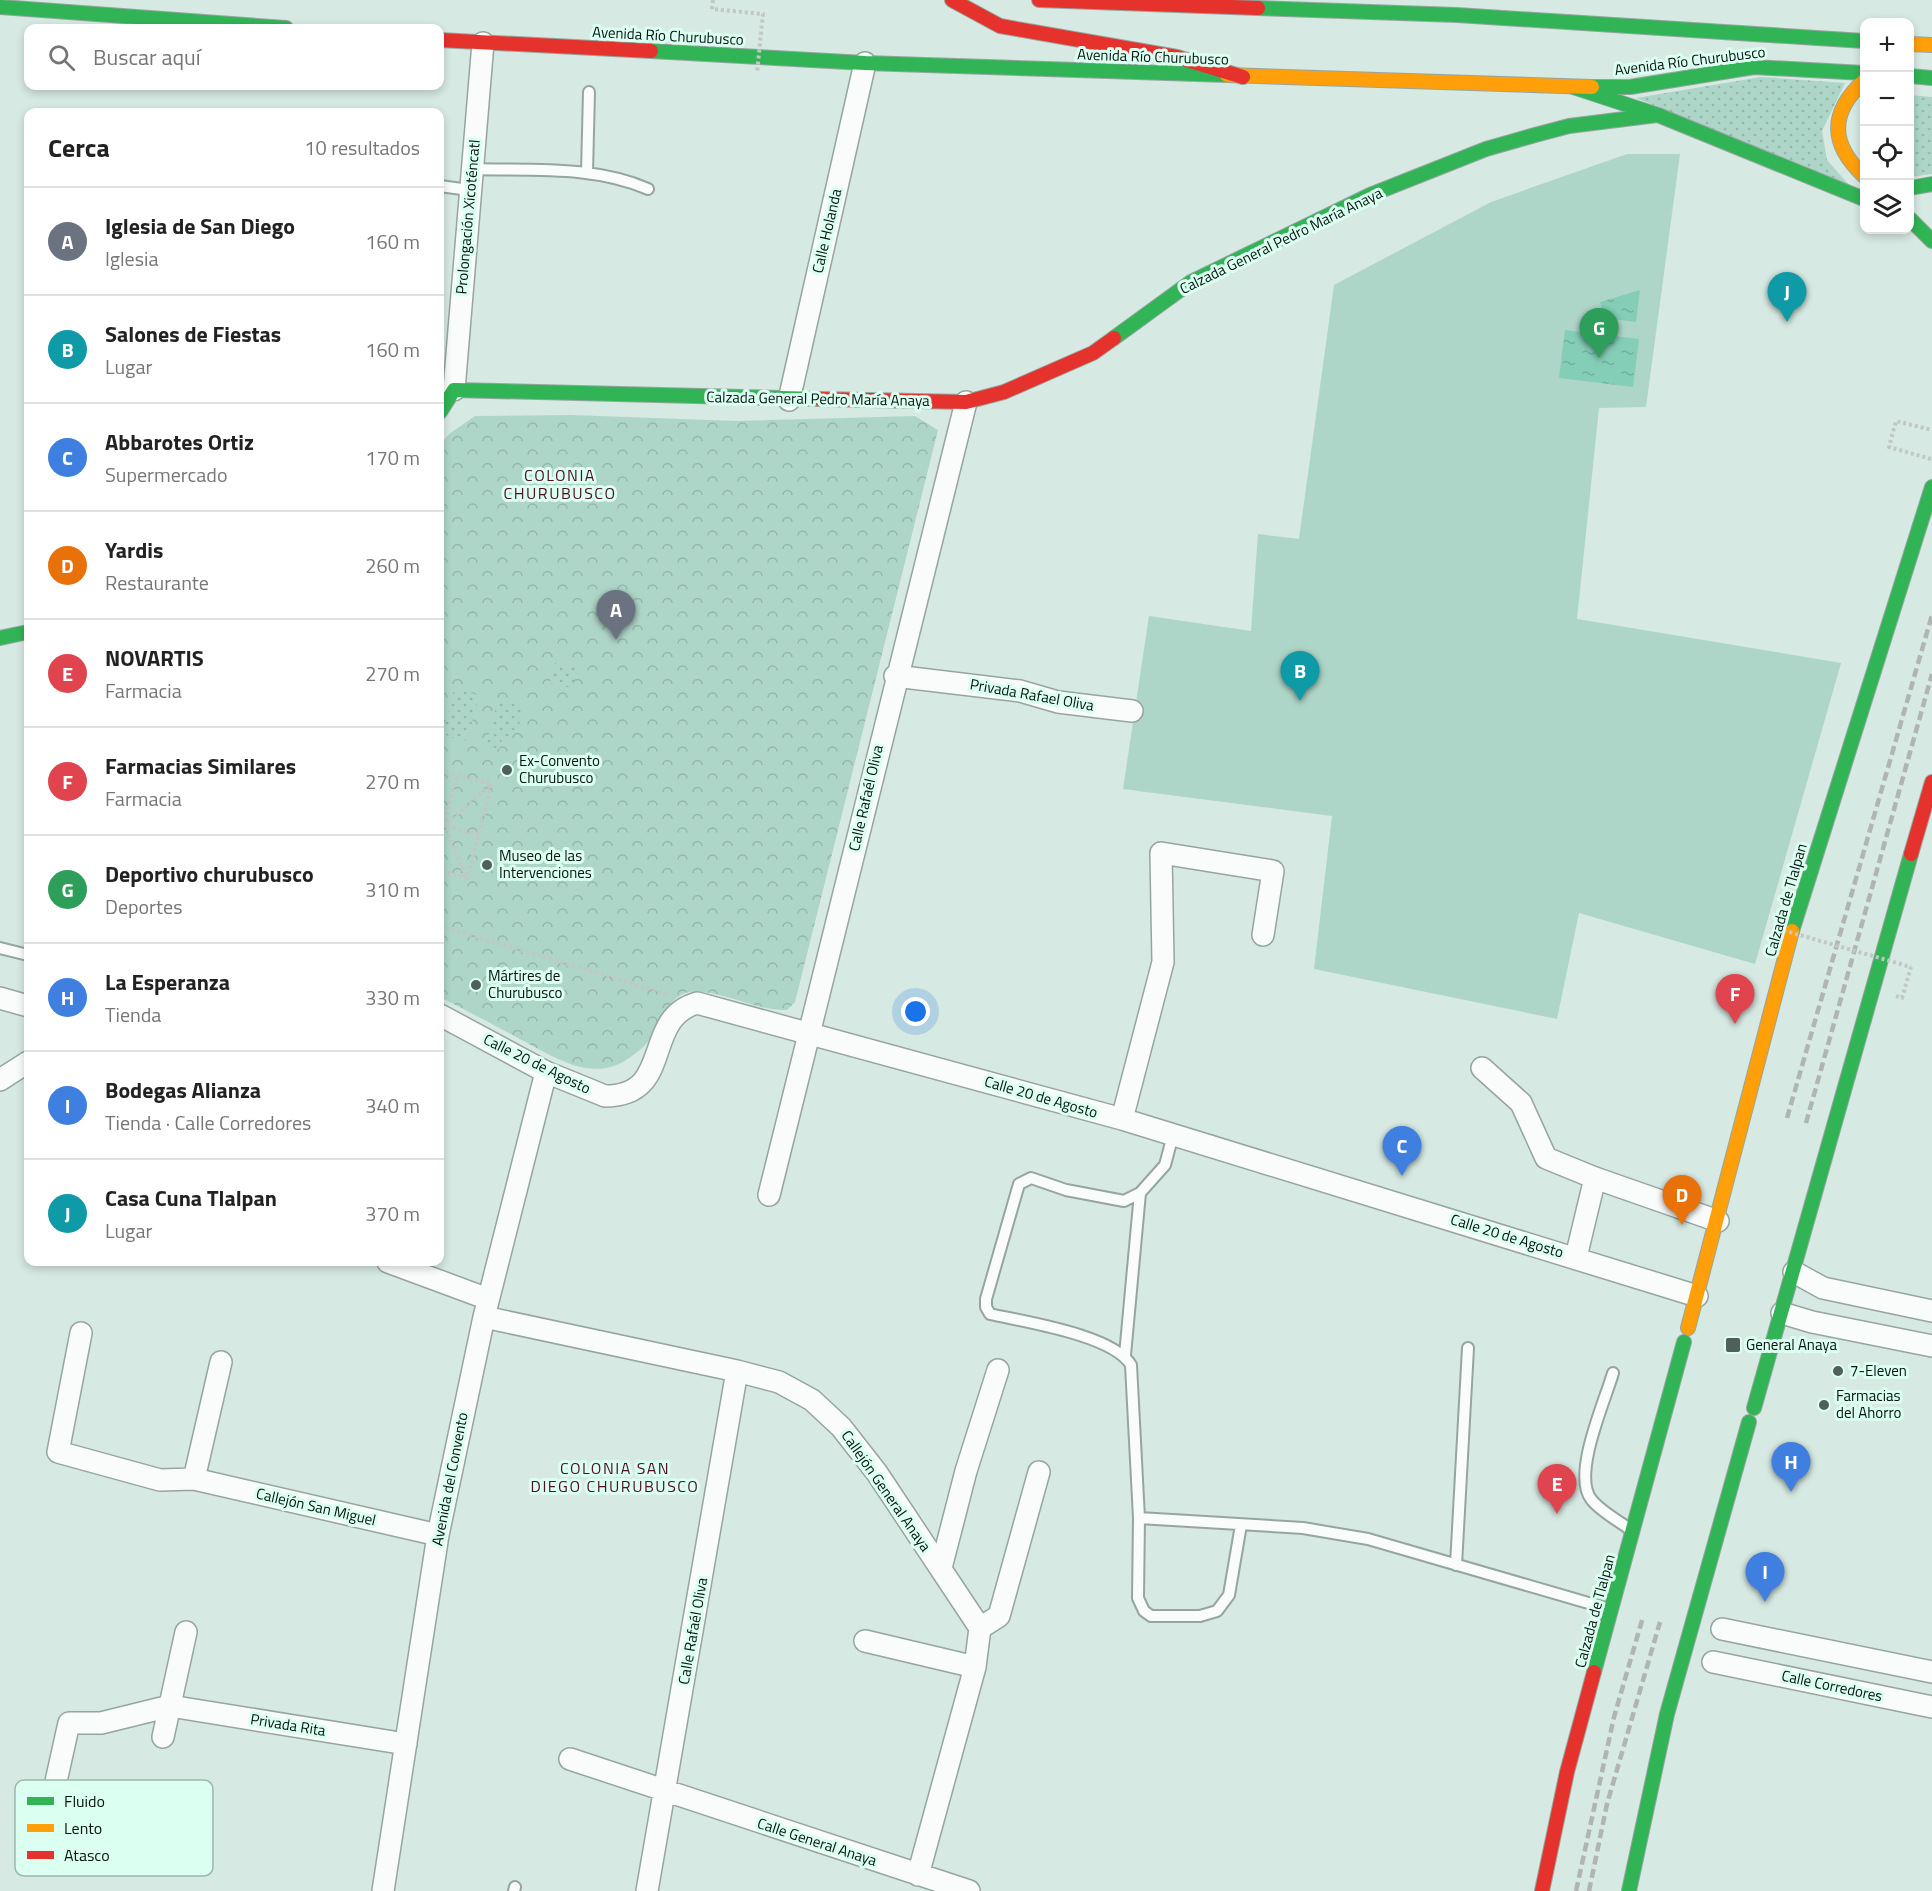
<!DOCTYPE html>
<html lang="es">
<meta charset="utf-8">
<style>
:root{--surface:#fff;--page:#f6f6f6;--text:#222;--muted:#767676;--line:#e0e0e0;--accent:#4f5f5a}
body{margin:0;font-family:"Titillium Web",sans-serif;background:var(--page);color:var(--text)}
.controls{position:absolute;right:18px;top:18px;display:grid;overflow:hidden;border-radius:12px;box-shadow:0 3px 9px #0003}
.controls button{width:54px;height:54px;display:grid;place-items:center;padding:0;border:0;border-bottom:2px solid var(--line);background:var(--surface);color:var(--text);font:30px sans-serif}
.you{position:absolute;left:916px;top:1012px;width:21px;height:21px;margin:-15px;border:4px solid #fff;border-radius:50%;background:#1a73e8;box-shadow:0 0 0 9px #1a73e833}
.badge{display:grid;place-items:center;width:39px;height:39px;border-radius:50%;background:var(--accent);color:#fff;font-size:20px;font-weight:700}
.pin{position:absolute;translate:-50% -50px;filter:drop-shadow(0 2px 3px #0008)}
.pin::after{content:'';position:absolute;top:32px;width:21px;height:18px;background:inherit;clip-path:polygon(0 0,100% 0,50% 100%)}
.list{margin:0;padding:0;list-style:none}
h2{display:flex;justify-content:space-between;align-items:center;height:78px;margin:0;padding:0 24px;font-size:26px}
h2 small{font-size:20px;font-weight:400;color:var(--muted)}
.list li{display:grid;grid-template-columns:39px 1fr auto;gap:18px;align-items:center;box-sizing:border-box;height:108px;padding:0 24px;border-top:2px solid var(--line)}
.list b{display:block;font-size:22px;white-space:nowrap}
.list p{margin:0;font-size:20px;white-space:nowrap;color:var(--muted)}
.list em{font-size:20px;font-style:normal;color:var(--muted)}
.icon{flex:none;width:33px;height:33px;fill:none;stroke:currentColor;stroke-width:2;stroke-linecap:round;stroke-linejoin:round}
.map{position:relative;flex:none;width:1932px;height:1891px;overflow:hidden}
.search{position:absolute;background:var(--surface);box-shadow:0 3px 9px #0003;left:24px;top:24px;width:420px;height:66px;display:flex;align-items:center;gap:15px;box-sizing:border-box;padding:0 21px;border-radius:12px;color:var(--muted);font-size:22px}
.panel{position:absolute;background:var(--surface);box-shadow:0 3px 9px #0003;left:24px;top:108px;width:420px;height:1158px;border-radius:12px}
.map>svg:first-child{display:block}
.park{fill:url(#park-crowns)}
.garden{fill:url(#garden-dots)}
.pitch{fill:#aed6c8}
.water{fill:url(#water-ripples)}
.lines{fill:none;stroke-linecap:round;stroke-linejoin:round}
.lane-casing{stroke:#96a5a0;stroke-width:14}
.street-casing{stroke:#96a5a0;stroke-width:24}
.fast-casing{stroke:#96a5a0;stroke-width:16}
.slow-casing{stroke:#96a5a0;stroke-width:16}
.jam-casing{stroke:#96a5a0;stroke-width:16}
.path{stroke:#c1c7c5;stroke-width:4;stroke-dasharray:3 3;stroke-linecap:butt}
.lane{stroke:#f9fcfb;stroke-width:10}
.street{stroke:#f9fcfb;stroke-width:21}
.fast{stroke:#30b455;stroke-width:14}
.slow{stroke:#ff9f0a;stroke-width:14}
.jam{stroke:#e5322d;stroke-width:14}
.rail{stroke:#b0b4b2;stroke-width:4.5;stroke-dasharray:9 4.5;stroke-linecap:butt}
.path-bridge{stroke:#c1c7c5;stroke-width:4;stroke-dasharray:3 3;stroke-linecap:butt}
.poi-dot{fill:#4f5f5a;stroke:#dbfff1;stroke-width:2}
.labels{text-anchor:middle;stroke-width:6;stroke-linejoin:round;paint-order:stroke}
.street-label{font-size:15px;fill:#071410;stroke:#dbfff1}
.poi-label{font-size:15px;fill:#071410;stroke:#dbfff1;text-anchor:start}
.neighbourhood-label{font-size:16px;letter-spacing:1.5px;fill:#520e27;stroke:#dbfff1}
.key{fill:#dbfff1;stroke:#9bb8ae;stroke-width:1.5}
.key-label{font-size:16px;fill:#071410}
</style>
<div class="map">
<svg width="1932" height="1891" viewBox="0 0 1932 1891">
<defs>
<pattern id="park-crowns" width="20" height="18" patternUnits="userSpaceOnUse" patternTransform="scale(1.5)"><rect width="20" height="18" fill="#aed6c8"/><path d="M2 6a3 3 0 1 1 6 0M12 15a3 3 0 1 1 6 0" fill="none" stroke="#94b7ab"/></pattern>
<pattern id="garden-dots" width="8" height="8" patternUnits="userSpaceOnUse" patternTransform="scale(1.5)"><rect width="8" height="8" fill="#aed6c8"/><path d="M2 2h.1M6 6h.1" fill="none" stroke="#94b7ab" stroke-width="1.8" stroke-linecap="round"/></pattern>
<pattern id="water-ripples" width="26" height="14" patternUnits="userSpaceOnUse" patternTransform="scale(1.5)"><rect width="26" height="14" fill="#84ceb7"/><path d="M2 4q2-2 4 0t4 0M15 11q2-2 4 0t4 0" fill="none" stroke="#70b09c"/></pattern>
</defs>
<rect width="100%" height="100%" fill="#d6e9e2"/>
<path class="park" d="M572 415 736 421 915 416 938 430 795 1002 787 1010C754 1011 722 989 689 992 670 995 660 1022 652 1036 646 1046 639 1051 629 1058 592 1085 551 1055 516 1037 491 1023 465 1010 440 997V445L449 434 475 416Z"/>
<path class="garden" d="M1761 77 1845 83 1822 131 1827 160 1850 186 1636 98Z
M1910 95 1932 97V174L1910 177Z
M555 663 577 668 572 688 550 683Z
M454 689 479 695 467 741 442 734Z
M498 700 524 707 517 731 512 730 509 741 502 739 499 749 486 745Z"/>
<path class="pitch" d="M1627 154H1680L1646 407 1599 408 1577 619 1841 663 1755 964 1579 913 1557 1019 1314 969 1332 816 1123 789 1149 616 1251 631 1258 534 1299 539 1334 285 1491 202Z"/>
<path class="water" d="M1640 290 1636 322 1605 318 1600 302Z
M1565 330 1639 339 1633 387 1559 378Z"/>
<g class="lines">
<defs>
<path id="lane" d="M471 169C530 171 593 165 648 189
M587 172 589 92
M440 186 469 190
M0 948 28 955
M1173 1135 1165 1165 1140 1193 1124 1201 1066 1190 1031 1178 1019 1184 986 1299V1307L990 1314C1025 1322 1113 1335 1131 1365L1139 1518 1138 1598 1144 1611 1151 1616H1200L1217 1611 1229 1595 1241 1525
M1125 1355 1140 1193
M1613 1373C1605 1401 1572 1474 1591 1499 1599 1510 1617 1520 1628 1528
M1139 1518 1303 1528 1368 1539 1609 1609
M1456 1565 1468 1348
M514 1891 515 1887"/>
<path id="street" d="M454 390 483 43
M789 400 865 63
M895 676 1020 691 1058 702 1132 711
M0 998 28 1006
M440 1015 546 1072 605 1096C675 1096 641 1019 697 1003L1122 1119 1697 1296
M1482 1068 1521 1103 1546 1158 1595 1178 1718 1221
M0 1080 28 1062
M1122 1119 1163 962 1161 853 1273 871 1263 935
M769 1195 966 402
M1576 1257 1595 1178
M388 1262 488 1299
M1794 1272 1823 1288 1932 1311
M1782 1313 1812 1322 1932 1346
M484 1317 737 1371 779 1382 812 1400 841 1427 877 1473 980 1628 975 1667 918 1875
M81 1333 58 1452 160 1480 194 1479 438 1535
M194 1479 221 1362
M941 1568 966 1471 998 1370
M980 1628 999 1616 1039 1472
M1722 1629 1932 1672
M865 1641 975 1667
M1713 1662 1932 1707
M163 1737 186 1632
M570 1759 969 1891
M43 1840 69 1723H101L170 1706 406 1744
M383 1891 438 1535 484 1317 546 1072
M647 1891 737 1371"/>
<path id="fast" d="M0 7 286 28
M1258 8 1457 15 1864 41
M651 51 865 63 1227 75
M1910 76 1932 78
M1573 87 1658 115 1864 199
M1592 87H1630L1754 67 1864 73
M1910 188 1932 184
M1910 219 1932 241
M1114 338 1191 282 1370 195 1486 149 1535 135 1569 126 1657 115
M440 412 454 390 820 399
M0 638 28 632
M1792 931 1932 487
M1754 1408 1911 854
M1594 1672 1684 1342
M1629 1891 1667 1714 1749 1422"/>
<path id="slow" d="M1910 44 1932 45
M1227 75 1592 87
M1864 81C1829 113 1830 144 1864 176
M1688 1328 1792 931"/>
<path id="jam" d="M952 0 1000 26 1177 57 1243 77
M1039 0 1258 8
M440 40 651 51
M820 399 966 402 1004 392 1093 353 1114 338
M1911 854 1932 782
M1542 1891 1567 1772 1594 1672"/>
</defs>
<use href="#lane" class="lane-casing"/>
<use href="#street" class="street-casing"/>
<use href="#fast" class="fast-casing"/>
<use href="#slow" class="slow-casing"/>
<use href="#jam" class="jam-casing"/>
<path class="path" d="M1931 459 1889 447 1896 421 1932 430
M440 771 492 784 467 878 440 871
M440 815 442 822
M445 821 457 775
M447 823 491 785
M447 826 478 834
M446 829 466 877
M440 841 443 829
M440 926 670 995
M1896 996 1902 998 1911 967"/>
<use href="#lane" class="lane"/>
<use href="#street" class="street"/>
<use href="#fast" class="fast"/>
<use href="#slow" class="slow"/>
<use href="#jam" class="jam"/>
<path class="rail" d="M1787 1118 1932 615
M1806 1123 1932 674
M1576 1891 1614 1717 1643 1617
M1589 1891 1607 1804 1660 1622"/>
<path class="path-bridge" d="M713 0 712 9 763 14 757 73
M1772 927 1911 967"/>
</g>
<g class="poi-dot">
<circle cx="507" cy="770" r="6"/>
<circle cx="487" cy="865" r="6"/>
<circle cx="476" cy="985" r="6"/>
<rect x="1725" y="1337" width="16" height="16" rx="3"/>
<circle cx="1838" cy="1371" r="6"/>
<circle cx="1824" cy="1405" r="6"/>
</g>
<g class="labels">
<g class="street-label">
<text transform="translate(668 36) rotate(3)" y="5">Avenida Río Churubusco</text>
<text transform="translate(1153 57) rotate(2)" y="5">Avenida Río Churubusco</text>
<text transform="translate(1690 61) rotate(-7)" y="5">Avenida Río Churubusco</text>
<text transform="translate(468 217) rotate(-85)" y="5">Prolongación Xicoténcatl</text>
<text transform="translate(827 231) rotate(-77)" y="5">Calle Holanda</text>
<text transform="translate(1281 241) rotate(-26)" y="5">Calzada General Pedro María Anaya</text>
<text transform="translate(818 399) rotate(1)" y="5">Calzada General Pedro María Anaya</text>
<text transform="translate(1032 695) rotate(10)" y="5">Privada Rafael Oliva</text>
<text transform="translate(866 798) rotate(-77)" y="5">Calle Rafaél Oliva</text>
<text transform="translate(1786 900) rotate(-74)" y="5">Calzada de Tlalpan</text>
<text transform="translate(537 1064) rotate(26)" y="5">Calle 20 de Agosto</text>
<text transform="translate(1041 1097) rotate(16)" y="5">Calle 20 de Agosto</text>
<text transform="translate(1507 1236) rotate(17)" y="5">Calle 20 de Agosto</text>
<text transform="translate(450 1479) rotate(-79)" y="5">Avenida del Convento</text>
<text transform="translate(886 1491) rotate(55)" y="5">Callejón General Anaya</text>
<text transform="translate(316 1507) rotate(13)" y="5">Callejón San Miguel</text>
<text transform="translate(1595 1611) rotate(-75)" y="5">Calzada de Tlalpan</text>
<text transform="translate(693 1631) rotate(-80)" y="5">Calle Rafaél Oliva</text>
<text transform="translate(1832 1686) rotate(12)" y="5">Calle Corredores</text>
<text transform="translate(288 1725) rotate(9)" y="5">Privada Rita</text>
<text transform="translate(817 1842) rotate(18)" y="5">Calle General Anaya</text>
</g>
<g class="poi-label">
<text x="519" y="766">Ex-Convento<tspan x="519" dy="17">Churubusco</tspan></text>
<text x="499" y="861">Museo de las<tspan x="499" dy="17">Intervenciones</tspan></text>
<text x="488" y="981">Mártires de<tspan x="488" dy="17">Churubusco</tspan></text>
<text x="1746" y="1350">General Anaya</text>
<text x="1850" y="1376">7-Eleven</text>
<text x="1836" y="1401">Farmacias<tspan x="1836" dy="17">del Ahorro</tspan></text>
</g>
<g class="neighbourhood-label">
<text x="560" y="481">COLONIA<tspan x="560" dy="18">CHURUBUSCO</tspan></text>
<text x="615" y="1474">COLONIA SAN<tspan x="615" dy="18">DIEGO CHURUBUSCO</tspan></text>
</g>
</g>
<rect x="15" y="1780" width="198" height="96" rx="9" class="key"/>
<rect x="27" y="1797" width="27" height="8" fill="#30b455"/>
<rect x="27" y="1824" width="27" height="8" fill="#ff9f0a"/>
<rect x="27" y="1851" width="27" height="8" fill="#e5322d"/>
<g class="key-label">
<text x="64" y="1807">Fluido</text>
<text x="64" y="1834">Lento</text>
<text x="64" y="1861">Atasco</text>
</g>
</svg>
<div class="controls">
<button>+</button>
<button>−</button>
<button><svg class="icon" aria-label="locate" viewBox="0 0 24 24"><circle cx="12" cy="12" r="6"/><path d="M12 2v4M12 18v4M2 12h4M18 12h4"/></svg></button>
<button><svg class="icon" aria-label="layers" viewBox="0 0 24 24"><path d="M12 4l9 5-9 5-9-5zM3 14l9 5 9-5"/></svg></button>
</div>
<div class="you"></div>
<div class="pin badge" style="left:616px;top:640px;background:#6b7280">A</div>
<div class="pin badge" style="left:1300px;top:701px;background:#0f9aa8">B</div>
<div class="pin badge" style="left:1402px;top:1176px;background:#3f7fe0">C</div>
<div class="pin badge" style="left:1682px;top:1225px;background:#e8710a">D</div>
<div class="pin badge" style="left:1557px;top:1514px;background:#e0444e">E</div>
<div class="pin badge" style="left:1735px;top:1024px;background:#e0444e">F</div>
<div class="pin badge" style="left:1599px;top:358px;background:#2e9e5b">G</div>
<div class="pin badge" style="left:1791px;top:1492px;background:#3f7fe0">H</div>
<div class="pin badge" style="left:1765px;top:1602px;background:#3f7fe0">I</div>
<div class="pin badge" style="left:1787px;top:322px;background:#0f9aa8">J</div>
<div class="search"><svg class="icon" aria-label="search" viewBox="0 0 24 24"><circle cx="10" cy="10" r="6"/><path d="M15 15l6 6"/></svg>Buscar aquí</div>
<section class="panel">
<h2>Cerca<small>10 resultados</small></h2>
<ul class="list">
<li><span class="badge" style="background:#6b7280">A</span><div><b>Iglesia de San Diego</b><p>Iglesia</p></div><em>160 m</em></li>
<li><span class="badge" style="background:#0f9aa8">B</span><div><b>Salones de Fiestas</b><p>Lugar</p></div><em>160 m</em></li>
<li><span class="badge" style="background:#3f7fe0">C</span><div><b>Abbarotes Ortiz</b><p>Supermercado</p></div><em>170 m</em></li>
<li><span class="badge" style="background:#e8710a">D</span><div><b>Yardis</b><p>Restaurante</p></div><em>260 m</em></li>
<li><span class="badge" style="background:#e0444e">E</span><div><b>NOVARTIS</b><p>Farmacia</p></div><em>270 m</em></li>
<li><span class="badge" style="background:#e0444e">F</span><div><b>Farmacias Similares</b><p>Farmacia</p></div><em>270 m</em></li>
<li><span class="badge" style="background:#2e9e5b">G</span><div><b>Deportivo churubusco</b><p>Deportes</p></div><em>310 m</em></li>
<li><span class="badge" style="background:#3f7fe0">H</span><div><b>La Esperanza</b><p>Tienda</p></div><em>330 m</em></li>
<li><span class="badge" style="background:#3f7fe0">I</span><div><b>Bodegas Alianza</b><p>Tienda · Calle Corredores</p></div><em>340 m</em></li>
<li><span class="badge" style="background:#0f9aa8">J</span><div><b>Casa Cuna Tlalpan</b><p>Lugar</p></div><em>370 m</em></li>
</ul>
</section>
</div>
